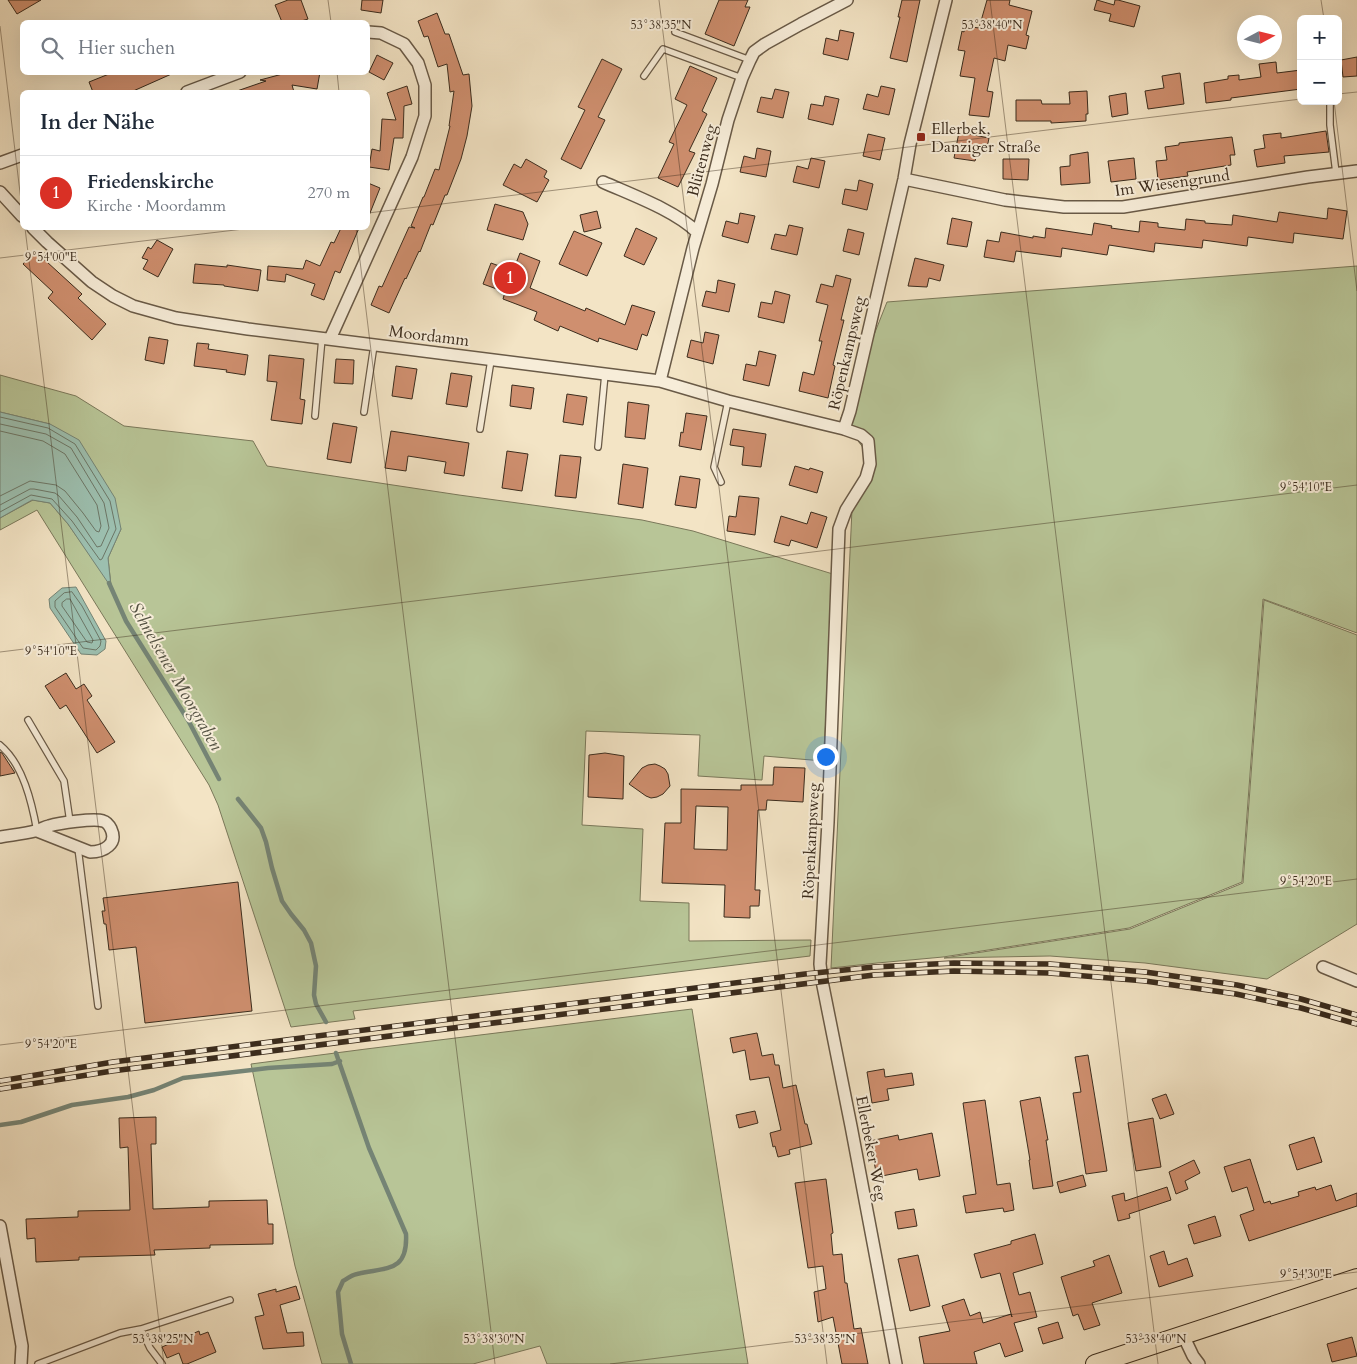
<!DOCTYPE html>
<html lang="de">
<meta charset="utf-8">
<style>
:root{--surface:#fff;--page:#f6f6f7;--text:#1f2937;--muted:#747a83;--line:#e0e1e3;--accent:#d93025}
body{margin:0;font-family:Cardo,serif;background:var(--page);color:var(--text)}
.controls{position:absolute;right:15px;top:15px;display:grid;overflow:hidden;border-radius:8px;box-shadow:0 5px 20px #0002}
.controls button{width:45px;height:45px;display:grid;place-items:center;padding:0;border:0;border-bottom:1px solid var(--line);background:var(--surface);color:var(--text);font:25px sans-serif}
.compass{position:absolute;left:1237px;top:15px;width:45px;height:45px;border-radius:50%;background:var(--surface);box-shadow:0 5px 20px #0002;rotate:83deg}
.you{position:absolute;left:825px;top:756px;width:18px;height:18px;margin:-12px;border:4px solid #fff;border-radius:50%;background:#1a73e8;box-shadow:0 0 0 8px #1a73e833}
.badge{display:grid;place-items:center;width:32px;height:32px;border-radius:50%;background:var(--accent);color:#fff;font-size:16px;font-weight:700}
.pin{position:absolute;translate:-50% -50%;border:2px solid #fff;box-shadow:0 1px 5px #0006}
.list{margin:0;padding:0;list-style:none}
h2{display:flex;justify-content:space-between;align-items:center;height:65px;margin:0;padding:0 20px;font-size:21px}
h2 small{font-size:16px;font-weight:400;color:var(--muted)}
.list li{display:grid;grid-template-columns:32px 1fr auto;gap:15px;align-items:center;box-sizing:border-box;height:75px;padding:0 20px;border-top:1px solid var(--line)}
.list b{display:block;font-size:19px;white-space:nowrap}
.list p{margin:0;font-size:16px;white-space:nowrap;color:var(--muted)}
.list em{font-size:16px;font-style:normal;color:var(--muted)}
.icon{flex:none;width:28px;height:28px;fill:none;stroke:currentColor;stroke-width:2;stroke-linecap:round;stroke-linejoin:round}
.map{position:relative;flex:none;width:1357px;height:1364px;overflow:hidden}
.search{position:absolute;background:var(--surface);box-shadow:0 5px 20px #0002;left:20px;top:20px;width:350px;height:55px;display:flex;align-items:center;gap:12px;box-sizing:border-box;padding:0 18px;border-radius:8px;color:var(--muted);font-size:19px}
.panel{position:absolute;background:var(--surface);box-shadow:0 5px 20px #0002;left:20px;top:90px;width:350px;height:140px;border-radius:8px}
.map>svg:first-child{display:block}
.green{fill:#b8c597;stroke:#7a785a}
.water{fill:#9cbfaf;stroke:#758475}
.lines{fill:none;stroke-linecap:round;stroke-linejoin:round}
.shore{stroke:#6c7666;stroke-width:1}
.stream{stroke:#758475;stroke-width:4.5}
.building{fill:#cf8f6f;stroke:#3b2c1d;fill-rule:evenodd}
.service-casing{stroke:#695a47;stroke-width:8}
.minor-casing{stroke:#695a47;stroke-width:14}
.primary-casing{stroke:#3b2c1d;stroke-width:20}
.service{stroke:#f7edd9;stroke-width:5.5}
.minor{stroke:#f7edd9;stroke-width:11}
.primary{stroke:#f3e4c5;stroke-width:18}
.rail-casing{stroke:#3b2c1d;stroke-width:5.5}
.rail{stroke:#f7edd9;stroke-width:4;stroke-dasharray:11;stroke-linecap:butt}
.ticks{fill:none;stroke:#3b2c1d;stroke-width:1;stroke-opacity:0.45}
.poi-dot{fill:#8f2418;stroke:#f7edd9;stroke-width:2}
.labels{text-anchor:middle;stroke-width:4;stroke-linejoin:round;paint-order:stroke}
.poi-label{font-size:16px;fill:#3b2c1d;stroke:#f7edd9;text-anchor:start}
.street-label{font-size:16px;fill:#3b2c1d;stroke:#f7edd9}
.water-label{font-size:18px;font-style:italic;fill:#535142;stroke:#f7edd9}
.ticks-label{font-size:12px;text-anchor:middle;fill:#3b2c1d;stroke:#f7edd9;stroke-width:4;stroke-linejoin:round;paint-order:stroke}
</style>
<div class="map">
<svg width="1357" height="1364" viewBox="0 0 1357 1364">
<rect width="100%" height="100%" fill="#f3e4c5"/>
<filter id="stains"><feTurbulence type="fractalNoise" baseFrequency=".004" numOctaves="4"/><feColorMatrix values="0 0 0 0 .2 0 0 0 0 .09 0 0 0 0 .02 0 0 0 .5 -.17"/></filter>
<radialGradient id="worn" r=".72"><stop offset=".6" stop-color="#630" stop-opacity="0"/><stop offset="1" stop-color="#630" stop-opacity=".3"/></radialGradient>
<path class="green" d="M1357 266V633L1263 599 1242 882 1129 928 943 957 877 963 831 968 852 509C860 491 878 485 873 461L841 418 887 302Z
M0 375 76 396 124 426 253 441 267 466 459 495 642 520 693 531 836 575 823 761 764 756 762 780 698 776 700 735 586 731 582 825 643 829 640 901 689 903V941L811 940 810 956 353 1011 355 1019 291 1027 218 805 209 785 37 510 0 530V518L33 500 50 503 68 524 111 585 108 558 121 529 50 424 0 412Z
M1264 600 1357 635V924L1267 979 1145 963 1050 956 944 958 1130 929 1243 883Z
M692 1009 748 1364H547L540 1346 473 1364H322L295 1266 251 1064 366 1049Z"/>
<path class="water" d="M0 412 50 424 79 440 115 498 121 529 108 558 111 587 68 524 50 503 32 500 0 518Z
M76 587 106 641 105 649 97 655 81 654 50 608 49 599 62 588Z"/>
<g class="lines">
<path class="shore" d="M0 417 48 428 75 444 110 501 116 529 102 559 100 560 72 521 52 499 31 495 0 512
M0 424 46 434 71 448 104 503 109 528 101 546 97 547 77 517 59 496 55 493 34 489H30L0 505
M0 431 43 441 65 454 97 505 101 526 99 532 96 531 83 513 65 491 56 485 30 481 0 496
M72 592 82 606 101 641 100 646 96 650 83 648 55 607V601L64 593Z
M67 599H70L93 640 92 643 87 642 62 606V603Z"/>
<path class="stream" d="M109 583 126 621 188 720 219 779
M238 799 261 828 266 842 272 868 282 901 291 914 304 930 311 943 316 966 314 995 316 1004 326 1022
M336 1053 369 1148 406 1234C408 1273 386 1267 357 1274 352 1275 348 1278 343 1281L338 1292 342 1334 351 1364
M0 1125 21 1122 72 1105 128 1097 154 1090 183 1078 268 1068 332 1064 340 1061"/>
</g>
<path class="building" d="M8 0H41L17 14Z
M288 0H301L308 19 298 22H282L275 5Z
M362 0H383L381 13 361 10Z
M719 0H748L745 7H750L734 46 705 34Z
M902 0H920L907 62 890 58 900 17H898Z
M987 0H1010L1009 5 1032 11 1026 35 1029 36 1026 49 1008 45 1005 61 994 58 987 91 993 92 989 117 969 115 975 78 960 76 965 51 958 50 962 31 964 32 965 26 979 28Z
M1097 0 1114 5 1115 0H1118L1140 6 1134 27 1109 21 1111 14 1094 10Z
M437 13 445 34H449L463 75 469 74 472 106 467 136 461 159 447 195H445L433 225 431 224 420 252 419 251 406 279 405 278 389 313 371 305 379 286 382 287 409 227 415 228 411 226 423 197H424L435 169 439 170 450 126H449L454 91 450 92 447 64 438 67 428 36 424 37 418 21Z
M840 30 854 33 848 60 823 54 826 38 838 41Z
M377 55 393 63 384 80 369 72Z
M1357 57V76L1343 77 1341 60Z
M602 59 622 69 598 117 605 120 581 169 561 159 585 110 578 107Z
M1276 62 1277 73 1301 70V89L1231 98V100L1206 103 1204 83 1228 79V76L1239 75V80L1261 77 1259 64Z
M690 66 717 78 702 111 707 114 689 151 695 153 678 187 658 178 674 144 669 142 687 105 675 99Z
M114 72H176L131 92H93L89 82Z
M290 72H320L317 89 292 85 294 92H238L237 91 266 81 260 80Z
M1180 73 1184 104 1148 109 1145 91 1164 88 1162 76Z
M407 86 412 104 404 106 403 138H394L389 170 369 167 372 149 380 151 382 119 396 120 387 93Z
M881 86 895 89 889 115 863 109 867 94 878 97Z
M775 89 789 92 783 118 757 112 761 97 772 99Z
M1087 91 1088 114H1086V121L1051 123V121H1016V100H1041L1042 104H1070L1069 92Z
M1126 93 1128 114 1112 117 1109 96Z
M825 96 839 99 833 125 808 119 811 104 823 106Z
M1326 131 1329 152 1284 156 1285 163 1257 167 1254 150 1265 148 1263 135 1281 133V138Z
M959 132 989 138 986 153 978 151 975 161 954 158Z
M868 134 885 138 880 160 863 156Z
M1232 137 1235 155H1230L1231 165 1187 172 1188 176 1158 180 1156 161 1167 160 1165 147 1179 145V143Z
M757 148 771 151 766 177 740 172 744 156 755 159Z
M1088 152 1090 183 1061 185 1060 167 1070 166V155Z
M811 158 825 161 819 188 793 182 797 166 808 169Z
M1134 158 1136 179 1111 182 1108 161Z
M526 159 547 171 544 177 549 180 537 202 503 185 514 164 521 168Z
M1003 159H1029L1028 180 1003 179Z
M859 180 873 184 867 210 842 204 845 189 857 191Z
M368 183 380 188 368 218Z
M495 204 523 212 528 224 523 240 487 230Z
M1328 208 1347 211 1343 239 1294 233 1293 243 1248 237 1247 246 1203 240 1202 248 1155 243 1154 252 1109 245 1107 255 1062 248 1061 257 1016 251 1014 262 984 257 987 240 999 242 1001 232 1033 238V236L1045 238 1046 228 1092 235 1094 223 1112 226 1111 228 1139 232 1140 221 1158 223V227L1185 230 1186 219 1205 221V223L1232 225 1233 215 1277 222 1279 212 1327 219Z
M597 211 601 228 584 232 580 215Z
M740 213 755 216 748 243 722 236 726 221 738 224Z
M952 218 972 222 967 247 947 244Z
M789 225 803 228 797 255 771 249 775 234 786 236Z
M341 228H359L340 273 335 271 324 300 311 295 315 284 286 274 285 282 267 280 268 266 303 269 306 260 320 266 331 242 334 243Z
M636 228 657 238 644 265 624 256Z
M848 229 864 233 859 255 843 251Z
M574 231 602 243 587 276 559 264Z
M157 240 173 249 158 277 143 269 148 260 142 258 148 247 151 249Z
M35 251 82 294 78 298 106 324 92 340 48 298 53 292 23 264Z
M520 253 540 261 530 288 585 311 586 308 625 325 632 305 655 312 647 336 642 334 637 350 599 338 598 342 560 326 558 331 534 320 537 312 503 299 505 292 483 284 491 263 513 271Z
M915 258 944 265 940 281 929 278 927 287 908 286Z
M195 264 227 267V265L261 270 258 291 224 286V285L193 283Z
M836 275 851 279 841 320H844L833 365 835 366 828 398 799 391 803 372 814 375 822 341H819L828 305 816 302 821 284 833 287Z
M718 280 735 284 729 312 702 306 706 291 716 293Z
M775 291 790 295 784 323 758 317 761 302 772 304Z
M705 332 719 335 713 364 687 357 691 340 703 343Z
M149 337 168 340 164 364 145 360Z
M197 343 209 344 208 349 248 355 245 375 226 372 227 370 194 366Z
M759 351 776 355 769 386 743 380 746 364 756 366Z
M269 355 304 359 300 399 305 400 302 424 271 420 277 382 267 381Z
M336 359 354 360 353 384 334 383Z
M396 366 417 369 412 399 392 396Z
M451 373 472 376 467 407 446 404Z
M512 385 534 388 531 409 510 406Z
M567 394 587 397 583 425 563 422Z
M628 402 649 405 645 439 625 437Z
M686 413 707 416 701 450 679 446 681 432 683 433Z
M333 423 357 427 351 463 327 459Z
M733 429 766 434 761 467 742 465 744 447 730 445Z
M391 431 469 443 464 476 444 473 446 462 408 456 406 471 385 468Z
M507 451 528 454 522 491 502 488Z
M560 455 581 457 576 498 555 496Z
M623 464 648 468 643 508 618 504Z
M795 466 809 470 810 468 823 472 817 493 789 485Z
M680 476 700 479 696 508 675 505Z
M739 496 759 498 755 535 727 531 729 516 736 517Z
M811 512 827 517 817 548 791 540 789 546 774 542 781 516 807 524Z
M66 673 76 689 84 684 92 696 87 700 115 742 97 753 66 705 60 709 45 686Z
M0 752 2 753 15 773 0 776Z
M605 753 624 756 623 799 588 797 589 755Z
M655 764 660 766 665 769 668 774 670 786 663 794 657 797 651 798 646 796 629 784 642 768 648 765Z
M774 767 805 768 803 802 767 800 766 810H758L755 890H760L759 906H750V918L724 917 725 885 662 883 665 823H681V789L741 790V785H773ZM696 806 728 807 727 850 694 849Z
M238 882 252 1011 145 1023 136 947 109 950 106 924H104L102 911H105L103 898Z
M757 1033 762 1056 773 1054 775 1065H779L783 1088 796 1085 805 1124H807L812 1144 789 1150 790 1154 778 1157 775 1146 773 1147 770 1133 781 1130 769 1077 750 1080 745 1050 733 1053 730 1038Z
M1088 1055 1107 1171 1086 1174 1073 1093 1081 1092 1075 1057Z
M884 1069 885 1077 912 1073 914 1085 887 1089 889 1100 872 1103 867 1072Z
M1166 1094 1174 1114 1160 1119 1152 1099Z
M1040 1097 1048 1140H1046L1053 1186 1033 1189 1029 1160H1030L1020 1101Z
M985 1100 997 1185 1010 1183 1014 1210 1004 1212 1003 1208 966 1213 963 1196 976 1194 963 1103Z
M755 1111 758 1123 739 1128 736 1115Z
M156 1117V1144H151L153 1209 209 1207V1201L267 1200 268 1224H273V1244L210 1245V1248L154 1250 155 1255 79 1257V1260L36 1262 35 1238 27 1239 26 1219 78 1217V1211L130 1210 128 1147 120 1148 119 1118Z
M1153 1118 1161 1167 1136 1171 1128 1123Z
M932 1133 940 1176 919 1180 917 1169 877 1177 870 1141 898 1135 899 1140Z
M1314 1137 1322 1162 1297 1170 1289 1145Z
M1250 1159 1264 1203 1270 1201 1271 1204 1299 1196 1298 1192 1315 1187 1316 1190 1331 1185 1336 1201 1357 1193V1206L1249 1241 1240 1215 1254 1210 1247 1187 1232 1192 1224 1167Z
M1194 1160 1200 1173 1185 1181 1188 1189 1176 1194 1169 1172Z
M1083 1175 1086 1186 1060 1193 1057 1182Z
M826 1179 833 1233 831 1234 833 1255 842 1254 845 1283H847L854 1329 861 1328 868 1364H842L833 1317 818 1322 814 1292 826 1289 823 1266 808 1268 795 1183Z
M1167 1187 1171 1200 1129 1214 1130 1218 1118 1221 1112 1196 1124 1193 1125 1201Z
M914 1209 917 1226 898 1229 895 1212Z
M1215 1216 1221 1236 1194 1244 1188 1225Z
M1035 1234 1043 1264 1013 1273 1019 1295 1030 1292 1037 1317 1014 1323 1023 1351 1005 1357 1000 1343 974 1352 977 1364H924L919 1337 950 1331 942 1306 964 1299 970 1316 980 1312 983 1323 1011 1314 1012 1317 1000 1273 981 1278 974 1254 1011 1244V1241Z
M1164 1251 1168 1265 1187 1258 1193 1276 1159 1287 1150 1256Z
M918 1255 930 1306 910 1311 898 1259Z
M1109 1255 1122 1293 1092 1303 1100 1325 1084 1330 1078 1314 1073 1316 1061 1277 1095 1266 1093 1261Z
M296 1286 300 1299 280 1305 287 1333 303 1332 304 1346 263 1349 255 1317 264 1315 258 1294 276 1289V1292Z
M1058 1322 1063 1338 1043 1344 1038 1328Z
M199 1331 200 1335 208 1332 216 1352 187 1364H183L179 1353 167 1358 162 1347Z
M1352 1337 1357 1356 1332 1362 1327 1344Z"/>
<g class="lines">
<defs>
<path id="service" d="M675 32 750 60
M644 76 663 49 742 78
M1330 101V125L1336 173
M364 412 374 345
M315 416 322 338
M480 429 491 360
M598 447 605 374
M721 482 714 467 728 401
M28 720 64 781 70 822
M0 745C23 764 32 803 37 831
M78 848 98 1006
M141 1329 150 1348 162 1364
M38 1364 120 1333 141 1329 230 1300"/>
<path id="minor" d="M187 92 240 72
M0 163 22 155
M904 179 1005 200 1064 207H1123L1308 177 1357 171
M603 182C632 195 674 210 697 232
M0 192 22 216
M33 228 47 242 92 282 113 296 133 306 176 318 248 329 660 381 728 401 844 429 861 435 868 441 870 464 866 478 846 510 839 529 828 822 820 964 822 981 851 1126 896 1364
M330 339 412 157 425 116V85L418 63 404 44 381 33 368 32
M660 381 693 248 712 184 728 120 742 78 750 60 754 52 765 44 801 24 847 0
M844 429 850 411 904 179 910 144 946 0
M0 837C11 835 23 834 35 831 40 830 44 827 49 826 59 823 94 818 103 821 107 822 109 825 111 829 118 844 104 852 90 852L37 831
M1323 967 1357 981
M0 1226 22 1346 21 1364
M1183 1335 1193 1356 1199 1364"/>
<path id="primary" d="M1095 1364 1357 1278"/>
</defs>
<use href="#service" class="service-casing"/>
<use href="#minor" class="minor-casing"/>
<use href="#primary" class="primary-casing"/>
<use href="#service" class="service"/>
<use href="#minor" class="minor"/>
<use href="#primary" class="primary"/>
<defs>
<path id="rail" d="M0 1081 113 1062 805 974 874 967 954 963 1050 964 1145 972 1237 985 1301 999 1357 1015
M0 1089 112 1071 874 975 954 971 1049 973 1145 981 1236 994 1301 1008 1357 1024"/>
</defs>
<use href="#rail" class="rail-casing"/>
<use href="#rail" class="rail"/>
</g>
<path class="ticks" d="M328 0 331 22M659 0 827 1364M990 0 1158 1364M1321 0 1324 19M0 26 22 209M337 72 339 92M1338 94 1357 92M1334 101 1357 291M368 213 1301 99M25 228 164 1364M356 228 495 1364M0 258 252 228M0 652 1357 485M0 1045 1357 879M610 1364 1357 1272"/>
<rect class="poi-dot" x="916" y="132" width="10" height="10" rx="2.5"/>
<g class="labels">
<g class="poi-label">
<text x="931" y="134">Ellerbek,<tspan x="931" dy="18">Danziger Straße</tspan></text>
</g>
<g class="street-label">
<text transform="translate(701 160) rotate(-75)" y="6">Blütenweg</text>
<text transform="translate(1172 182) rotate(-8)" y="6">Im Wiesengrund</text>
<text transform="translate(429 335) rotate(7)" y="6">Moordamm</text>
<text transform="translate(846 353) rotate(-77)" y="6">Röpenkampsweg</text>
<text transform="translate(810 841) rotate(-87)" y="6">Röpenkampsweg</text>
<text transform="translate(872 1148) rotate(79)" y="6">Ellerbeker Weg</text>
</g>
<g class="water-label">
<text transform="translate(176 676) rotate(60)" y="6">Schnelsener Moorgraben</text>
</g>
</g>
<g class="ticks-label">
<text x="661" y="29">53°38'35"N</text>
<text x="992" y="29">53°38'40"N</text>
<text x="51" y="261">9°54'00"E</text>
<text x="1306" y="491">9°54'10"E</text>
<text x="51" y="655">9°54'10"E</text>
<text x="1306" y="885">9°54'20"E</text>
<text x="51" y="1048">9°54'20"E</text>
<text x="1306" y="1278">9°54'30"E</text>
<text x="163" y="1343">53°38'25"N</text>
<text x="494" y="1343">53°38'30"N</text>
<text x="825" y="1343">53°38'35"N</text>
<text x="1156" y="1343">53°38'40"N</text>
</g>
<rect width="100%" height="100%" filter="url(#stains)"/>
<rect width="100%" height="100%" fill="url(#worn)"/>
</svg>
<div class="controls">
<button>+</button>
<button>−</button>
</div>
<svg class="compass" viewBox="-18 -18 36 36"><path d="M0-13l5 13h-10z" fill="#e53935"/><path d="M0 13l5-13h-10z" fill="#747a83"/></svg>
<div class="you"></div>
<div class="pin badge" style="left:510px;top:278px">1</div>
<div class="search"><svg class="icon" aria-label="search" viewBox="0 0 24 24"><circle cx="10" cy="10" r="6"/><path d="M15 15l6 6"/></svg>Hier suchen</div>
<section class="panel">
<h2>In der Nähe<small></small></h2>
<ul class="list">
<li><span class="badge">1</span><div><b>Friedenskirche</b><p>Kirche · Moordamm</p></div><em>270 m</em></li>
</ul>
</section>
</div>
